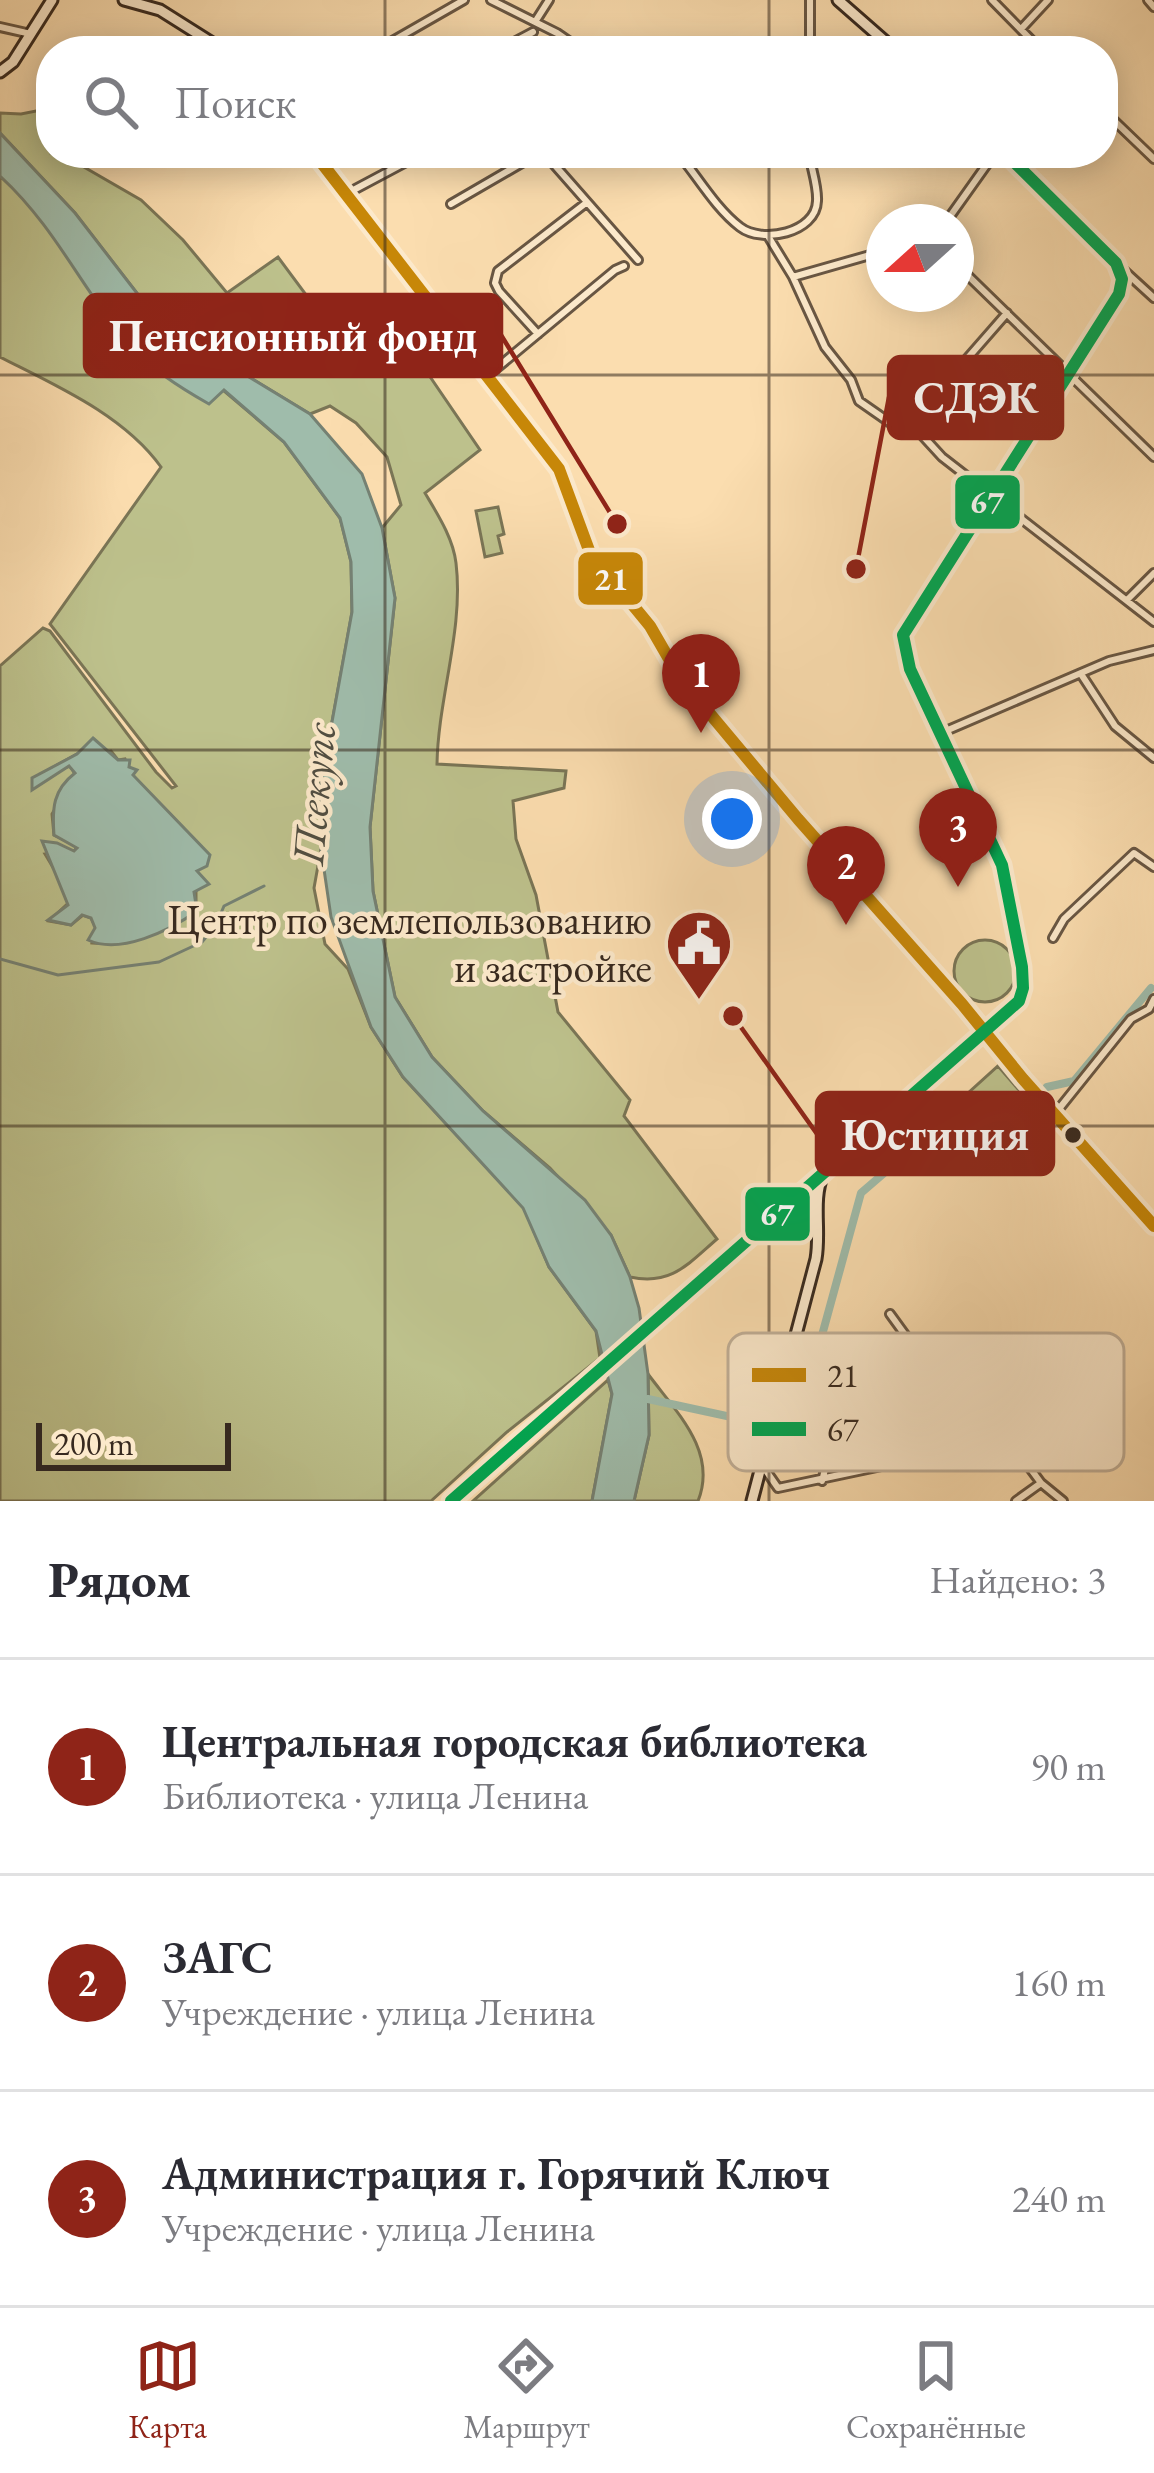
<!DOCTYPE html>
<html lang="ru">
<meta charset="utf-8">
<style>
:root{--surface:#fff;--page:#f7f7f7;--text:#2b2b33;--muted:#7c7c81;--line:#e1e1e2;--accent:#8f2418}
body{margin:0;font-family:"EB Garamond",serif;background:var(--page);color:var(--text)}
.compass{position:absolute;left:866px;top:204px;width:108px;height:108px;border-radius:50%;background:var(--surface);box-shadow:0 6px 30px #0003;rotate:249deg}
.scale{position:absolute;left:36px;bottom:30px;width:195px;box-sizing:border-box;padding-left:12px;border:6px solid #37291f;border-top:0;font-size:33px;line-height:42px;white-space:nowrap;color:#37291f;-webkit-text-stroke:9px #fce9cb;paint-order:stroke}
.you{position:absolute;left:732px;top:819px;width:42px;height:42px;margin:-30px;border:9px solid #fff;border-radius:50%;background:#1a73e8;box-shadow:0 0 0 18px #1a73e833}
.badge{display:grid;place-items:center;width:78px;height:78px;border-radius:50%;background:var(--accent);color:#fff;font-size:39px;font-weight:700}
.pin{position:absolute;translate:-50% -99px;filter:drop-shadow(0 3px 6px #0008)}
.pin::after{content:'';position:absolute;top:63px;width:42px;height:36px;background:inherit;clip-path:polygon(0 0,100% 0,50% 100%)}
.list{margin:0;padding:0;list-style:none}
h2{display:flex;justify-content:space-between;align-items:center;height:156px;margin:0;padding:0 48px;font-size:51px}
h2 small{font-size:39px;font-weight:400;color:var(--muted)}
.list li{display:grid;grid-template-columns:78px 1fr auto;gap:36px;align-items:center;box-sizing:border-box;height:216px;padding:0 48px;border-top:3px solid var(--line)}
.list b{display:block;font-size:45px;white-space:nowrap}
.list p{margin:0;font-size:39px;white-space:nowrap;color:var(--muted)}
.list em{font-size:39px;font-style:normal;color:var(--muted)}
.icon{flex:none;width:66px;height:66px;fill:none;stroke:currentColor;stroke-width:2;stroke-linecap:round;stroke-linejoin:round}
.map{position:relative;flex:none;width:1154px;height:1501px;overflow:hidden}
.search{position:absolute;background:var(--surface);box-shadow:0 6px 30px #0003;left:36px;right:36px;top:36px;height:132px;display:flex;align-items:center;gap:30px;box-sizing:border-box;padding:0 42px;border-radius:48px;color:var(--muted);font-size:45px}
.sheet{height:804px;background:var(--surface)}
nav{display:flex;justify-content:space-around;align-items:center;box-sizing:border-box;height:168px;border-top:3px solid var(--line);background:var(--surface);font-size:33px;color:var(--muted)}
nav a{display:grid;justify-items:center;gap:6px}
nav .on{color:var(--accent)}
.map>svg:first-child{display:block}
.green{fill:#bdc18c;stroke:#7a7556;stroke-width:3;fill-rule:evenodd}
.water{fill:#9fbcab;stroke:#758173;stroke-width:3}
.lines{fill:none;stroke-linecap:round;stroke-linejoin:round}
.stream{stroke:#758173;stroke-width:3}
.canal{stroke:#9fbcab;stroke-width:8}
.street-casing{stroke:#685643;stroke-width:12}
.secondary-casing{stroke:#37291f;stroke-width:15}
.street{stroke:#fce9cb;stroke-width:6}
.secondary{stroke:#fce9cb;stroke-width:9}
.bus-1-casing{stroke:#fce9cb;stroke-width:21}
.bus-2-casing{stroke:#fce9cb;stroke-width:21}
.bus-1{stroke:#c78708;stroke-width:12}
.bus-2{stroke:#00a651;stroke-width:12}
.grid{fill:none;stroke:#37291f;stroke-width:3;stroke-opacity:0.55}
.bus-dot{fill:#37291f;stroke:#fce9cb;stroke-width:4.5}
.labels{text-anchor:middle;stroke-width:9;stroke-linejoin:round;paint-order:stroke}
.poi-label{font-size:42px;fill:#37291f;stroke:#fce9cb;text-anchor:end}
.water-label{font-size:45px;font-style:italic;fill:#514e42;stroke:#fce9cb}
.key{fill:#fce9cb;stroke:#c1af97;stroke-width:3}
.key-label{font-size:33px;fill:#37291f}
.leader{fill:none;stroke:#8f2418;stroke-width:4.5}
.callout-dot{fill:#8f2418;stroke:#fce9cb;stroke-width:4.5}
.callout{fill:#8f2418;stroke:#8f2418;stroke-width:4.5}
.callout-label{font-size:45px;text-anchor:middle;font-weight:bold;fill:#fff}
.line-badge{stroke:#fce9cb;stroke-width:4.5}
.badge-label{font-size:33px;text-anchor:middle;font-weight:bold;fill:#fff}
</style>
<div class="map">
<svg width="1154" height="1501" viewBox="0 0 1154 1501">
<rect width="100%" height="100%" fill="#fbddaf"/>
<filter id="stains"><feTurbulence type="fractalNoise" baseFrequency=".00167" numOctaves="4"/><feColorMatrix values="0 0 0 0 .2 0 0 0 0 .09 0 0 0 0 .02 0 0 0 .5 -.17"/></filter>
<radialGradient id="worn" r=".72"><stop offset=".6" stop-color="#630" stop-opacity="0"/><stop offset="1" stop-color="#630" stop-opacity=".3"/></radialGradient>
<path class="green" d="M51 108V153H88L77 163 141 200 183 240 227 293 278 257 364 373 409 346 480 450 425 493C438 515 453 538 456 563 464 629 438 698 437 764L566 771 564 788 513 801 516 839 536 895 558 1012 630 1100 624 1116 717 1239C688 1264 671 1286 630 1277L611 1235 550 1168 483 1111 432 1057 395 997 373 891 370 827 395 598 382 528 401 505 387 457 356 423 330 406 310 414 160 323 75 213 0 133V113L21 114Z
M0 176 32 206 128 344 223 390 284 442 340 518 351 562 352 612 320 788 321 849 314 888 325 944 348 969 371 1027 403 1077 524 1208 549 1267 596 1331 600 1358 507 1432 431 1501H0V666L43 628 50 631 156 772 172 788 176 786 50 624 161 467C124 415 55 385 0 357ZM111 751 118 760 125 759 132 774 57 874 45 854 74 851 78 847 54 835 52 814 75 774 70 766 32 779 77 754ZM167 811 209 855 196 871V911C162 928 130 946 92 943L96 928 91 918 83 915 71 925 49 921Z
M498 507 504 534 498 536 502 553 485 557 476 511Z
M954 971a31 31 0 1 1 62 0a31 31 0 1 1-62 0Z
M998 1066 1040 1114 1028 1125 1016 1114 968 1157 936 1122Z
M648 1374C676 1412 718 1451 698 1501H634L649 1435Z
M608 1380 612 1394 592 1501H473Z"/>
<path class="water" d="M0 133 75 213 160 323 310 414 362 474 382 528 395 598 370 827 373 891 395 997 432 1057 483 1111 585 1200 611 1235 630 1277 639 1308 648 1374 649 1435 634 1501H592L612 1394 596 1331 549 1267 523 1208 403 1077 371 1027 331 917 321 849 320 788 352 612 351 562 340 518 284 442 224 390 209 404C179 387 149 368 126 341 80 286 56 228 0 176Z
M93 738 118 760H130L129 767 137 770 133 775 210 855 207 866 197 871 209 884 194 892 197 911C169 931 120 955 88 940L95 928 91 918 82 915 71 925 48 920 68 905 42 841 57 843 74 851 77 848 54 835C52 808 53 790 75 773L69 766 32 790V778L77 754Z"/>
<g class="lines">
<path class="stream" d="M0 959 58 975 159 962 202 942 216 925 224 906 264 886"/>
<path class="canal" d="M1047 1087 1074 1081 1151 988
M648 1399 764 1424
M779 1428 796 1430 861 1193 970 1099 995 1096"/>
<defs>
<path id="street" d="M491 0 557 33 583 51
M992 0 1042 51
M1148 0 1154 7
M535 22 549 0
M0 27 31 34
M1022 28 1048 0
M375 51 464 0
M497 51 533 32
M810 51V0
M1019 51 1028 38
M1103 110 1154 159
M544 153 638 260
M678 153C697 176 716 209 740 227 762 244 816 233 817 201 818 186 811 168 809 153
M346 194 423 153
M451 204 539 153
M946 222 995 153
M768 236 793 277 825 347 851 380 859 401 902 431 920 433 942 457 1154 622
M956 264 1154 457
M1119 266 1154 298
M793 277 884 251
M538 334 499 291 495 283 498 271 586 203
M486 377 615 270 624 266
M920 431 917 416 1007 313
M1128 599 1154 573
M1081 674 1115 726 1154 758
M941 733 1109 661 1154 650
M1053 938 1064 919 1134 853 1154 867
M1054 1115 1131 1019 1149 1009 1154 999
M890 1314 927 1365 1000 1441 1016 1449 1041 1483 1063 1501
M857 1382 922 1460
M762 1465 778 1488 1000 1441
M822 1481 837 1423
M1016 1501 1041 1483"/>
<path id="secondary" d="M124 0 160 10 225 51
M838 0 896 51
M0 72 13 62 52 0
M314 153 559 469 590 553 650 626 680 678 798 819 962 1004 1023 1079 1154 1226
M451 1501 1019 1001 1023 988 1022 967 1002 865 910 669 903 635 1119 294 1122 279 1116 263 1005 153
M752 1501 816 1259C821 1231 812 1200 823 1174"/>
</defs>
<use href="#street" class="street-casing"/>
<use href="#secondary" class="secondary-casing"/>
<use href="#street" class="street"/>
<use href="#secondary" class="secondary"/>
<defs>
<path id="bus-1" d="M314 153 559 469 590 553 650 626 680 678 798 819 962 1004 1023 1079 1154 1226"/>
<path id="bus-2" d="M451 1501 1019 1001 1023 988 1022 967 1002 865 910 669 903 635 1119 294 1122 279 1116 263 1005 153"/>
</defs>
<use href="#bus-1" class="bus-1-casing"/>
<use href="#bus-2" class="bus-2-casing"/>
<use href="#bus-1" class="bus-1"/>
<use href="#bus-2" class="bus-2"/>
</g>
<path class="grid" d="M385 0V51M769 0V51M385 153V1501M769 153V1501M0 375H1154M0 750H1154M0 1126H1154"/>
<defs>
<symbol id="civic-pin" viewBox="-11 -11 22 30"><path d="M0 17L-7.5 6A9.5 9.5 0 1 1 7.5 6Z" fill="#8f2418" stroke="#fce9cb"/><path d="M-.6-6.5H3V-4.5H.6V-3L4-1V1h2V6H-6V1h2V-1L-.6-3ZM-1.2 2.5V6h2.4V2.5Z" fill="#fff"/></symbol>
</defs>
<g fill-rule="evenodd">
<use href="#civic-pin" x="661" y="905" width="76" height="104"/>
</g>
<circle class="bus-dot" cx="1073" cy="1135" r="10"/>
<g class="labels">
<g class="poi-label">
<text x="652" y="934">Центр по землепользованию<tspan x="652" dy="48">и застройке</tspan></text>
</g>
<g class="water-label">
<text transform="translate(313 794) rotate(-85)" y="16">Псекупс</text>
</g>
</g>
<rect x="728" y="1333" width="396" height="138" rx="18" class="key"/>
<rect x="752" y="1368" width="54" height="14" fill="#c78708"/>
<rect x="752" y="1422" width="54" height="14" fill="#00a651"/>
<g class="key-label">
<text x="827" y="1387">21</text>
<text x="827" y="1441">67</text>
</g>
<path class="leader" d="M617 524L501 335M856 569L889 397M733 1016L817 1134"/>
<g class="callout-dot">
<circle cx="617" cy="524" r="12"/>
<circle cx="856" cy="569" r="12"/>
<circle cx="733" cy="1016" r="12"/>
</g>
<g class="callout">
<rect x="85" y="295" width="416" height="81" rx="12"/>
<rect x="889" y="357" width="173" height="81" rx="12"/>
<rect x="817" y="1093" width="236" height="81" rx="12"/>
</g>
<g class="callout-label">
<text x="293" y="351">Пенсионный фонд</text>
<text x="976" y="413">СДЭК</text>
<text x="935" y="1150">Юстиция</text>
</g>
<g class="line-badge">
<rect x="953" y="473" width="69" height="58" rx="12" fill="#00a651"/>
<rect x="576" y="550" width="69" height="57" rx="12" fill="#c78708"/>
<rect x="743" y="1185" width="69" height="58" rx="12" fill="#00a651"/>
</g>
<g class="badge-label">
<text x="987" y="513">67</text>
<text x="611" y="590">21</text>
<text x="777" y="1225">67</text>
</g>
<rect width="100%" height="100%" filter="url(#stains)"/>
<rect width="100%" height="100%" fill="url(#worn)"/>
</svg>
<svg class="compass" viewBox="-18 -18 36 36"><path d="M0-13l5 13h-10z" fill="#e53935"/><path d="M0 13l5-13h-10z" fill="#7c7c81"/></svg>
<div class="scale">200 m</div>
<div class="you"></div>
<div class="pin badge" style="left:701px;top:733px">1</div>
<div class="pin badge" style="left:846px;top:925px">2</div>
<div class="pin badge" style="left:958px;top:887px">3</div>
<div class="search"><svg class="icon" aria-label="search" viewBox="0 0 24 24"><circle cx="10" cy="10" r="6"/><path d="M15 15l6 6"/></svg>Поиск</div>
</div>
<section class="sheet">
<h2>Рядом<small>Найдено: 3</small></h2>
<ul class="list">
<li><span class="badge">1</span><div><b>Центральная городская библиотека</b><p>Библиотека · улица Ленина</p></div><em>90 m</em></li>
<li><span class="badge">2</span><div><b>ЗАГС</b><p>Учреждение · улица Ленина</p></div><em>160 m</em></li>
<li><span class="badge">3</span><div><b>Администрация г. Горячий Ключ</b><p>Учреждение · улица Ленина</p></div><em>240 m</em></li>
</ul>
</section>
<nav>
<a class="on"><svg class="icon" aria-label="map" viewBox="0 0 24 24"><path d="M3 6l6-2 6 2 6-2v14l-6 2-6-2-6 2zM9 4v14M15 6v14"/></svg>Карта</a>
<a><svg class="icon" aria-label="directions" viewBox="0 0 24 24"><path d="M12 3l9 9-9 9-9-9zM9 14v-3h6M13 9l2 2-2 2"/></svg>Маршрут</a>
<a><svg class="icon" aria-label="saved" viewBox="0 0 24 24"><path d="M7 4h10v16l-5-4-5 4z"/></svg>Сохранённые</a>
</nav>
